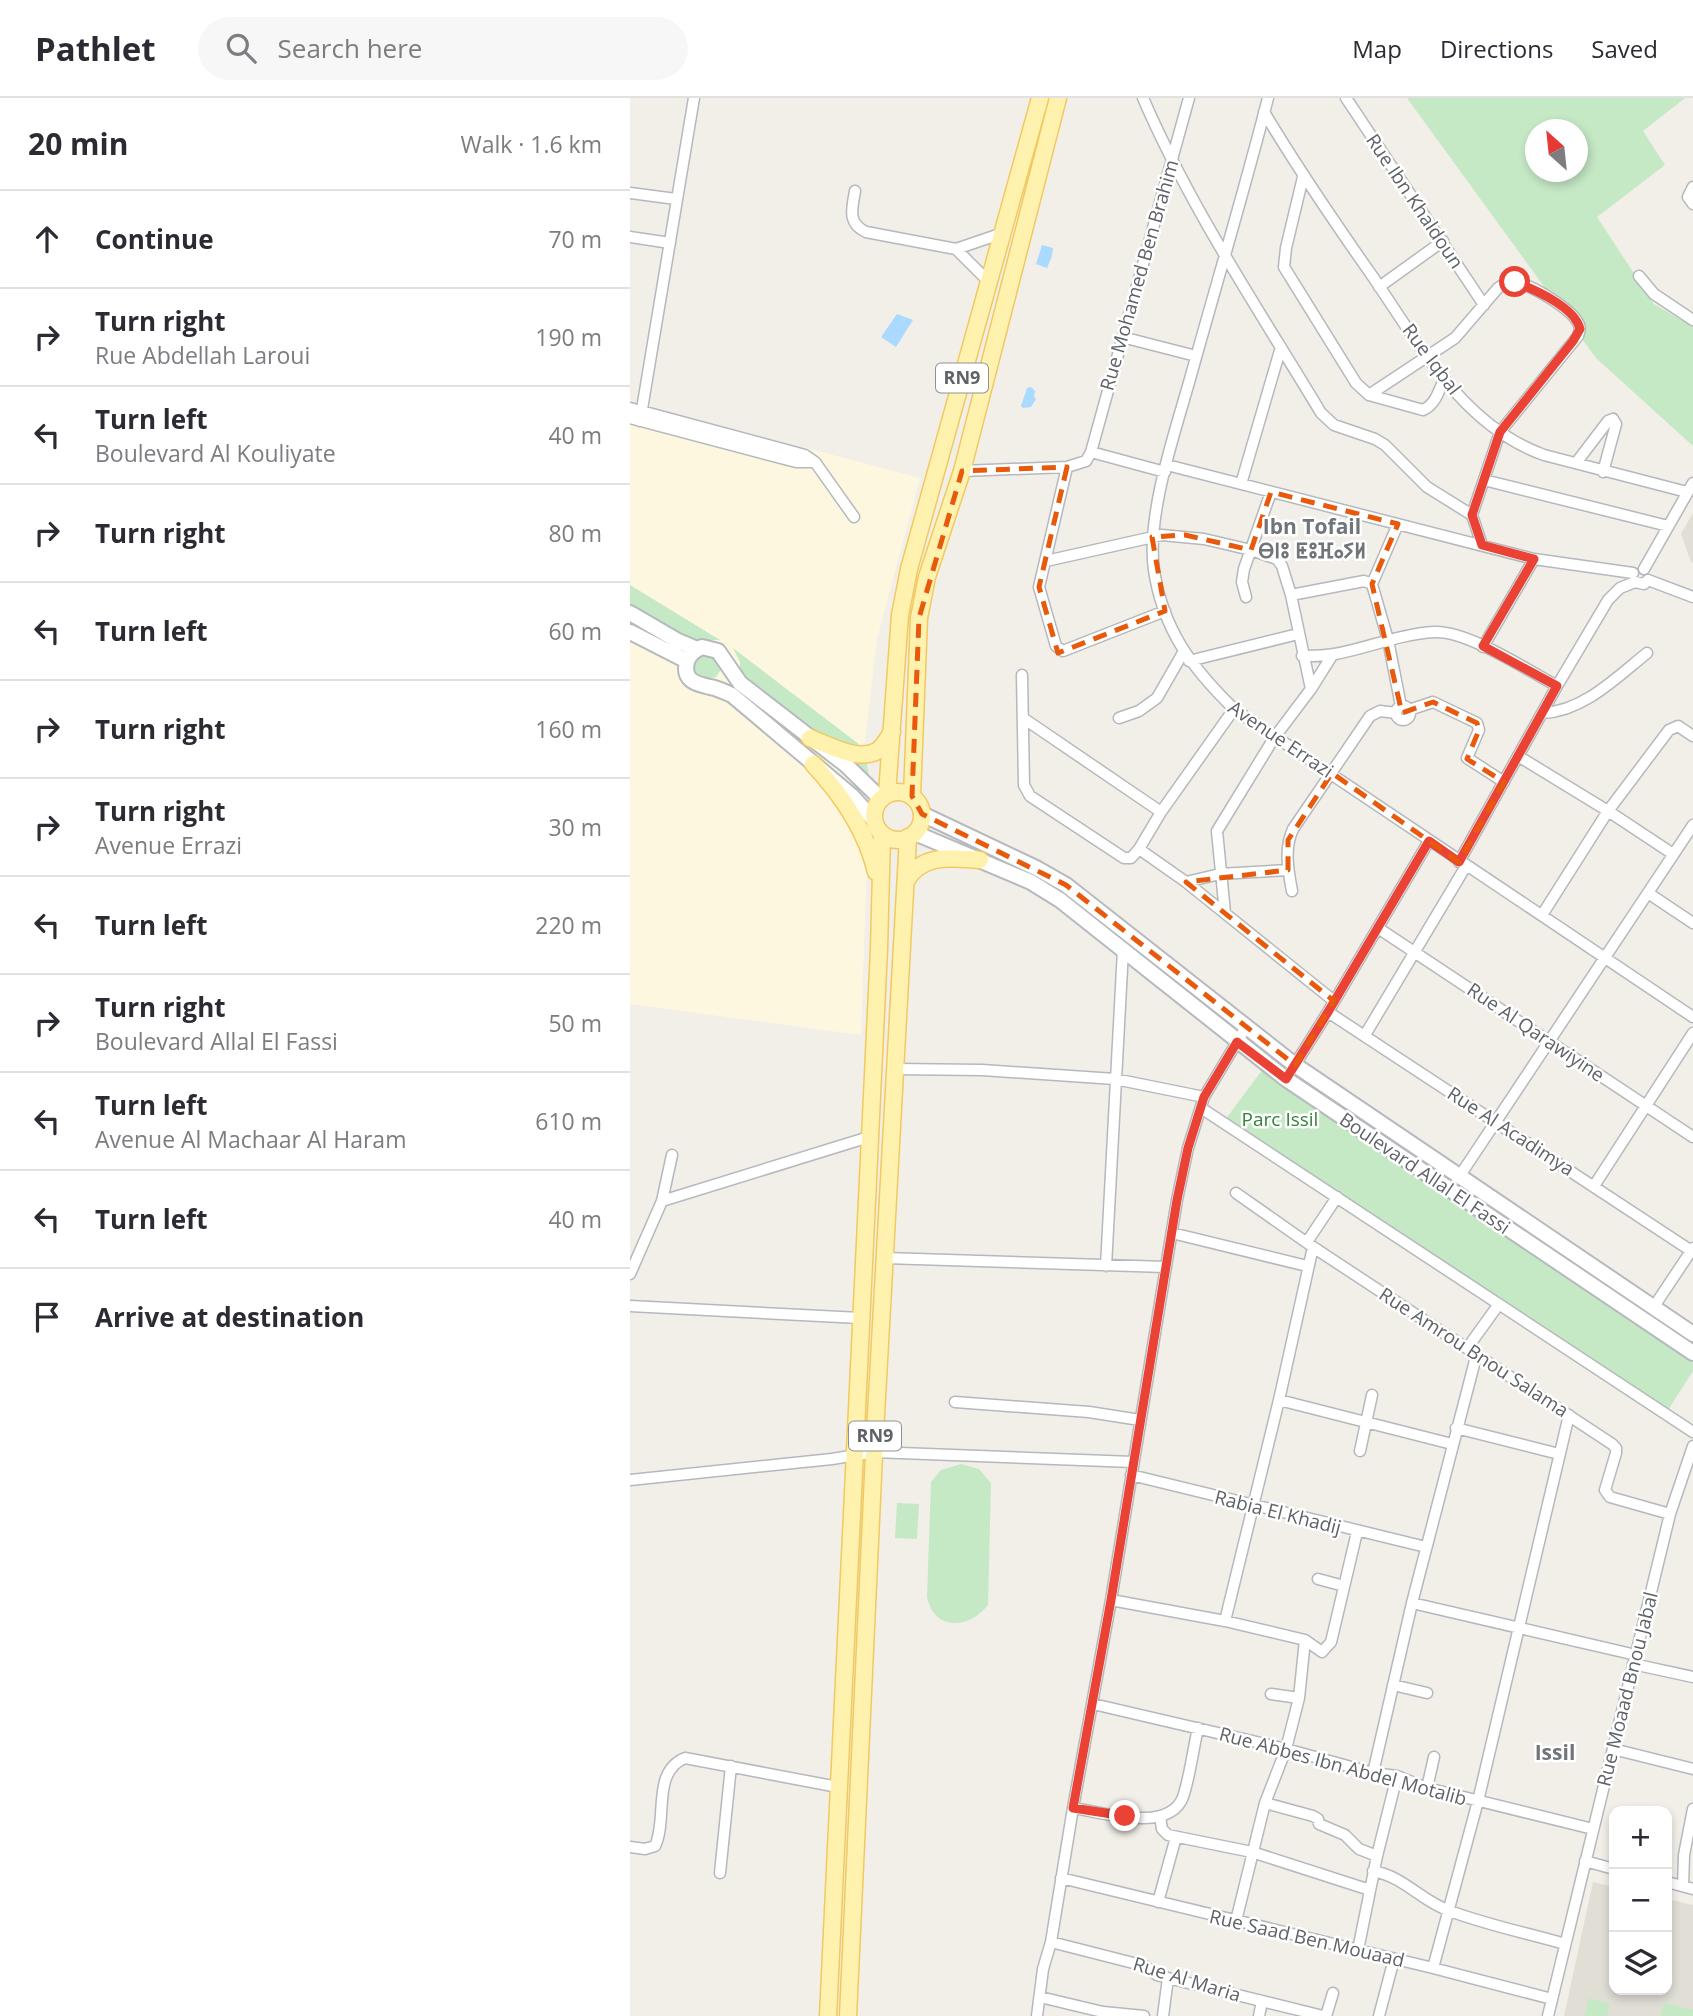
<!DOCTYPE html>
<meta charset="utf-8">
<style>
:root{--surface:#fff;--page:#f7f7f7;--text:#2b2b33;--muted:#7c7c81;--line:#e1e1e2}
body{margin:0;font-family:"Open Sans","Noto Sans Tifinagh",sans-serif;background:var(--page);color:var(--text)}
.controls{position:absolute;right:21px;bottom:21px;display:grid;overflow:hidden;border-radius:14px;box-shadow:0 4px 10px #0003}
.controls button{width:63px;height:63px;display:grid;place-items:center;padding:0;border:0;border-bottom:2px solid var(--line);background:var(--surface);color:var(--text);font:35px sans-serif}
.compass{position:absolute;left:895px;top:21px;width:63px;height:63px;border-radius:50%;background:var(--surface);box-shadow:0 4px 10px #0003;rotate:333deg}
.stop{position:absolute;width:21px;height:21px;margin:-16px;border:5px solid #ea4335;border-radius:50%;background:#fff}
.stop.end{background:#ea4335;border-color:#fff;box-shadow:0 2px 7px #0008}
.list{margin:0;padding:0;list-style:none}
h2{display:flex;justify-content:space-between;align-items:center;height:91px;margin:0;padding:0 28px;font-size:30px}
h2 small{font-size:23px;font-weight:400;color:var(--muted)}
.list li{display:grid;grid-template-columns:46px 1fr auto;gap:21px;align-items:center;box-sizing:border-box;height:98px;padding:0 28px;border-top:2px solid var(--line)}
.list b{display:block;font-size:26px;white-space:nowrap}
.list p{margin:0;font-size:23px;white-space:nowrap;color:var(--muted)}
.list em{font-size:23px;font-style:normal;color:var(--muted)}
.icon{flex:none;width:38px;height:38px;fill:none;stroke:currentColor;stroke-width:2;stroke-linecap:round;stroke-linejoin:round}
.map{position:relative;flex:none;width:1063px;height:1918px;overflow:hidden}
header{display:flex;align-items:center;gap:42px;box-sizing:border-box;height:98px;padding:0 35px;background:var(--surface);border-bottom:2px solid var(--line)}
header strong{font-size:33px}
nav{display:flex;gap:38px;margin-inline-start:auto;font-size:24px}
.search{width:490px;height:63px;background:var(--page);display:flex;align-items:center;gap:18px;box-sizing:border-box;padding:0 24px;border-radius:38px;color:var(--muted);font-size:26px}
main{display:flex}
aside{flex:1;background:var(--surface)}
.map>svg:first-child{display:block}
.commercial{fill:#fef7e0}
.education{fill:#e1ded6}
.green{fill:#c5e8c5;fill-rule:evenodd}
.water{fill:#aadaff}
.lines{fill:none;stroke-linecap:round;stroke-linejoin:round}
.minor-casing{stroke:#b5b8bc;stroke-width:13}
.secondary-casing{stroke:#b6babf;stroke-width:18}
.primary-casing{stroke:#f2c960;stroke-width:19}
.minor{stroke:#fff;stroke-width:10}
.secondary{stroke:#fff;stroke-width:14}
.primary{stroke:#fff2af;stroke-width:16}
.route{stroke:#ea4335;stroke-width:9}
.marked{fill:none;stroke:#e8590c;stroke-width:5;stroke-dasharray:14 9;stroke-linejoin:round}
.labels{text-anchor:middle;stroke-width:5;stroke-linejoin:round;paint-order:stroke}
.shield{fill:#fff;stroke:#8f9295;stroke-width:2}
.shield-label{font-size:18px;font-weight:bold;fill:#5f6368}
.street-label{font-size:19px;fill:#5f6368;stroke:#fff}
.park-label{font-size:19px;fill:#348238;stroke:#fff}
.neighbourhood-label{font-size:21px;font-weight:bold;fill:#70757a;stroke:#fff}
</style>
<header>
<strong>Pathlet</strong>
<div class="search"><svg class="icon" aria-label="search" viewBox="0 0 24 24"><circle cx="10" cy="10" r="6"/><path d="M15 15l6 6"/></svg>Search here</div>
<nav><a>Map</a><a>Directions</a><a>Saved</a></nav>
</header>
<main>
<aside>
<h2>20 min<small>Walk · 1.6 km</small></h2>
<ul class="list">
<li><svg class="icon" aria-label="ahead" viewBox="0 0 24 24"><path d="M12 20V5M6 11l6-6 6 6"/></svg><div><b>Continue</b></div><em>70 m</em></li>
<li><svg class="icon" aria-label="right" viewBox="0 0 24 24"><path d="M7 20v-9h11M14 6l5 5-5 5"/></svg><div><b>Turn right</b><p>Rue Abdellah Laroui</p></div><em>190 m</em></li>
<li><svg class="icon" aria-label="left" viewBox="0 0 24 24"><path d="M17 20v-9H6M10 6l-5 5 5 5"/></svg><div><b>Turn left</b><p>Boulevard Al Kouliyate</p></div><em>40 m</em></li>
<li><svg class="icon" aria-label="right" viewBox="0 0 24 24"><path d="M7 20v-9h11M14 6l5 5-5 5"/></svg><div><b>Turn right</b></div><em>80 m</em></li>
<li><svg class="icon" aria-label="left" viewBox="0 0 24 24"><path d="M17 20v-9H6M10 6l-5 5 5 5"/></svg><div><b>Turn left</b></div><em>60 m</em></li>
<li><svg class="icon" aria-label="right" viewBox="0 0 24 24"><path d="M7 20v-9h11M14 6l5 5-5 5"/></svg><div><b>Turn right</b></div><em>160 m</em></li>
<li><svg class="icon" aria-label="right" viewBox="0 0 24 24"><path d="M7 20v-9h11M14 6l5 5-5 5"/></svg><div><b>Turn right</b><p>Avenue Errazi</p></div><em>30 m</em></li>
<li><svg class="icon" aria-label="left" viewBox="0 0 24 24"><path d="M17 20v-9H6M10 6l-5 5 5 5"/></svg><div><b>Turn left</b></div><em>220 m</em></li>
<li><svg class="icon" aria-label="right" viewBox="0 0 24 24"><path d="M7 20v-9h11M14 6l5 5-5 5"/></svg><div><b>Turn right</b><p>Boulevard Allal El Fassi</p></div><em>50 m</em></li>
<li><svg class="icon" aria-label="left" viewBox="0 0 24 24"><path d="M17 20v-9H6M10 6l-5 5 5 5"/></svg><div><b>Turn left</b><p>Avenue Al Machaar Al Haram</p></div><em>610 m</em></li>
<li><svg class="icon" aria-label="left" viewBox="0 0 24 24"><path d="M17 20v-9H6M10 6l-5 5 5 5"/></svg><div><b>Turn left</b></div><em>40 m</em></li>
<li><svg class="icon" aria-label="arrive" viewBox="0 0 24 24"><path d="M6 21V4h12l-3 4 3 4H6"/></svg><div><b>Arrive at destination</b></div></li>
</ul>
</aside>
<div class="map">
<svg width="1063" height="1918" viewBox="0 0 1063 1918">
<rect width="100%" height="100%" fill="#f1efe8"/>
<path class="commercial" d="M0 309 36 321 180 351 290 380 247 541 234 650 238 734 231 937 0 906Z"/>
<path class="education" d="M1063 415V465L1061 464 1051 436Z
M963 1784 984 1789V1892H1037V1801L1063 1807V1918H934Z"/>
<path class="green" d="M777 0H1055L1013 33 1035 67 967 119 1024 206 1063 229V348L966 260ZM906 32H948V74H906Z
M0 487 90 542H79L63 547 0 508Z
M103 550 234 650 239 678 110 578V564Z
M80 553 92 570 86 579 75 582 65 575 63 564 65 559Z
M633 971 1063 1265V1273L1038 1312 595 1022Z
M331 1366 349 1371 361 1385 358 1507C339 1531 305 1534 297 1499L301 1384 311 1372Z
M267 1405 289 1406 287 1441 265 1440Z
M959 1900 980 1906 977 1918H954Z
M1034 1905 1063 1912V1918H1030Z"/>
<path class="water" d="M412 147 423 150 422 158 417 170 406 166Z
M267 216 283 222 266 249 251 239Z
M401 289 405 293 404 299 406 301 401 309 393 310 391 308 397 290Z"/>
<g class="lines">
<defs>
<path id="minor" d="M513 0C561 111 629 212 691 315L704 327 745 341 755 347 797 389 842 417 852 447
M638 0C614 94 586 187 560 281 545 334 516 418 524 472 533 532 562 570 604 611L1063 919
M716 0 854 207
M634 14C668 71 705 125 743 179 788 245 833 328 914 357L1057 394
M673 79 656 150 654 169 726 285 739 297 825 240 868 190C873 187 877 183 884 184 899 185 944 212 949 227 951 232 949 233 948 238L870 334 842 417
M1063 89 1058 99 1063 106
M225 93C222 111 217 125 236 134L326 151 373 135
M0 95 46 101
M0 139 40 145
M326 151 359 184
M1009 178 1024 196 1063 222
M749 189 813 143
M492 239 566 258
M739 297 793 312C805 307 809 293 814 281
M0 310 175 357 185 364 224 419
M0 320 166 364H185
M10 323 64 0
M461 354 559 0
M946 365 978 323 983 321 986 326 973 374
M537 367 904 461 1003 475
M437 369 409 489 426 548 433 553 535 513
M332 373 437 369 456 363 461 354 535 374
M854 382 1038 428
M611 386 651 249
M416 463 532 437 574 441 621 452 647 461 652 468 661 497 681 591 644 640 587 733 595 815
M1014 471 1063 385
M1018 482 1063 499
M742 486 768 426
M661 497 734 483 742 486 758 542 771 608
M616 499 612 484 614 471 641 394
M853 549 904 461
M672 558C683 558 694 558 705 556 738 550 770 536 804 534 837 532 897 572 927 588
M559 563 668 536
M392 577 394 687 400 698 494 760H501L509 751 531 714 604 611
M681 591 703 556
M766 615a7 7 0 1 1 14 0a7 7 0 1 1-14 0Z
M779 612 803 604 847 625 849 632 837 660 874 684
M913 615C954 613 987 579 1017 555
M393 620 531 714
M489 620 509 613 527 600 554 553
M888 658 978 713 1043 756
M509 751 556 784 704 903
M829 764 927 588 978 502 990 490 1005 484 1014 486 1018 482
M556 784 590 776 658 772
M662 793C658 772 654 750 663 731L740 618 750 613 766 615
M1018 795 1063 825
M912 817 978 713 1039 632 1048 628 1063 638
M748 830 1063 1039
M698 914 1063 1154
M735 937 836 768
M264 971 352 972 485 981 574 999
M656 981 698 914 799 743
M571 1010 1063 1334
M829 1079 1063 727
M964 1088 1063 935
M606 1095 683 1149 982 1346 986 1350V1355L975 1392 980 1399 1040 1416
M32 1103 239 1039
M542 1135 677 1168
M677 1144 707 1099
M255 1160 536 1169
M476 1168 493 852
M0 1176 32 1103 42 1057
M0 1208 230 1220
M1023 1210 1063 1150
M838 1249 869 1206
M649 1302 822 1346
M325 1304 459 1314 510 1322
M826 1330 929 1356
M730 1353 742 1297
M501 1377 796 1449
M0 1382 202 1361 244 1354 503 1364
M688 1481 714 1488
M481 1502 595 1523 675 1542 692 1554 701 1544 727 1434
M782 1505 1006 1557
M595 1523 649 1302 683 1149
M1003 1566 1063 1579
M763 1587 797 1595
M641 1596 669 1600
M463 1606 656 1651 743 1675 767 1678 797 1690 963 1731
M983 1651 1063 1671
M743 1675 782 1505 847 1255
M797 1690 804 1659
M635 1705 683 1718 688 1721 689 1726 715 1737 729 1751 747 1758
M443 1710C471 1714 539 1736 553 1699 560 1678 563 1652 568 1630
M530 1719 532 1731 538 1737 622 1754 740 1792
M0 1749 15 1751 25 1748C38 1721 21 1674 55 1660L208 1689
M955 1763 984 1771
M743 1773C775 1779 791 1803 820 1813 857 1827 897 1835 935 1846
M90 1775 101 1668
M431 1780 803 1870 922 1901
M1037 1784 1063 1791
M1053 1788 1054 1757 1063 1711
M528 1804 546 1739
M606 1823 635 1705 656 1651 669 1600 675 1542
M421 1844 515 1868 527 1877 538 1880 693 1918
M728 1852 747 1758 767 1678
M803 1870 848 1703 939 1317
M410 1899 473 1914 514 1918
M407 1918 413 1871 421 1844 443 1710 481 1502 547 1102 558 1050 574 999 616 929
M533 1918 538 1880
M629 1918 632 1903
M696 1918 703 1895
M749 1918 764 1861
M918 1918 1040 1416 1063 1348"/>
<path id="secondary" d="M0 515 48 543 67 551
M0 534 57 563
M292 716 408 771 436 787 665 967 1063 1236
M244 722 222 698 102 597C95 594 87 590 80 589 67 586 52 583 57 564 59 556 65 552 72 549L88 553 110 585 216 667 251 701
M285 735 401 784 430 802 656 981 1063 1255"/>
<path id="primary" d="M180 640C199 647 228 664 247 653 253 649 258 640 262 634
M183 666C212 697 236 732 246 774
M244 718a24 24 0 1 1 48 0a24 24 0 1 1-48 0Z
M257 696 270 517 279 471 410 0
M282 698 289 520 297 479 332 373 428 0
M276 783C292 755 322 760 350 762
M198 1918 249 851 252 736
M218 1918 245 1335 278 739"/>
</defs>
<use href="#minor" class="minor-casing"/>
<use href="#secondary" class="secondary-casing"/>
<use href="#primary" class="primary-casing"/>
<use href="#minor" class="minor"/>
<use href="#secondary" class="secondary"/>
<use href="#primary" class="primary"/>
</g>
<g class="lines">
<path class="route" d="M495 1718 443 1710 481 1502 547 1102 558 1050 574 999 607 944 656 981 698 914 799 743 829 764 927 588 853 548 904 461 852 447 842 417 870 334 943 243 950 231C945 209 905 192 885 184"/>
</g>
<path class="marked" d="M437 369 409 489 428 555 535 513 522 439 555 437 621 452 641 394 768 426 742 486 772 615 803 604 847 625 849 632 837 661 874 684 829 764 702 675 658 742V772L556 784 704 903 665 967 436 787 292 716 282 698 289 520 332 373Z"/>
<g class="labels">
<g class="shield">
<rect x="306" y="265.5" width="52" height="29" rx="5"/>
<rect x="219" y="1323.5" width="52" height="29" rx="5"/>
</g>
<g class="shield-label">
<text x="332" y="286">RN9</text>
<text x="245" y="1344">RN9</text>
</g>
<g class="street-label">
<text transform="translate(785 103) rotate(56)" y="7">Rue Ibn Khaldoun</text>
<text transform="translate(509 177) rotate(-74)" y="7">Rue Mohamed Ben Brahim</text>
<text transform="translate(802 261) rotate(53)" y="7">Rue Iqbal</text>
<text transform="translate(651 641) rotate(34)" y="7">Avenue Errazi</text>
<text transform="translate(906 934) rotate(34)" y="7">Rue Al Qarawiyine</text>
<text transform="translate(881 1033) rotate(33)" y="7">Rue Al Acadimya</text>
<text transform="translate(795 1075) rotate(34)" y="7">Boulevard Allal El Fassi</text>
<text transform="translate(844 1254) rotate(33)" y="7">Rue Amrou Bnou Salama</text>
<text transform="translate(648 1414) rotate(14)" y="7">Rabia El Khadij</text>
<text transform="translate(997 1591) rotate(-76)" y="7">Rue Moaad Bnou Jabal</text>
<text transform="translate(713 1668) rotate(15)" y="7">Rue Abbes Ibn Abdel Motalib</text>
<text transform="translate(677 1840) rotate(13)" y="7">Rue Saad Ben Mouaad</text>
<text transform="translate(557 1881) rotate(17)" y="7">Rue Al Maria</text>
</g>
<g class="park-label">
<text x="650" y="1028">Parc Issil</text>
</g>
<g class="neighbourhood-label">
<text x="682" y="436">Ibn Tofail<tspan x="682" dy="24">ⴱⵏⵓ ⵟⵓⴼⴰⵢⵍ</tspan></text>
<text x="925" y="1662">Issil</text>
</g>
</g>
</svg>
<div class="controls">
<button>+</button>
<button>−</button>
<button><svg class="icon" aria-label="layers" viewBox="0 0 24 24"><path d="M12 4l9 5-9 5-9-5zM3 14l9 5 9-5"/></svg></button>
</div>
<svg class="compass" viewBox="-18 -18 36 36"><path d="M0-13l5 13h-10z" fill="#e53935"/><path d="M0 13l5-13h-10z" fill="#7c7c81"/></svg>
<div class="stop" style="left:885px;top:184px"></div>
<div class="stop end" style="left:495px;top:1718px"></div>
</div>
</main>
